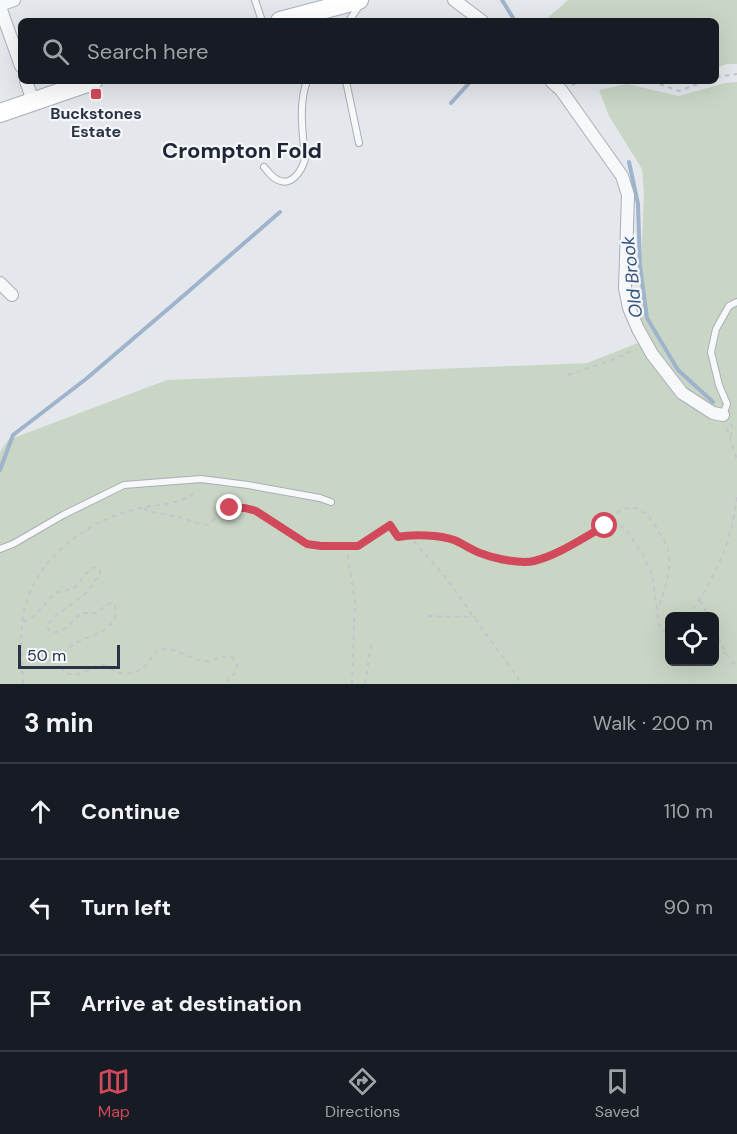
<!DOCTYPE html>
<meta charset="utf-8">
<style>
:root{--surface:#171b24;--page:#20242c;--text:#f1f3f6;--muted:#9ea1a6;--line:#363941;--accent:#d1495b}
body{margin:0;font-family:"DM Sans",sans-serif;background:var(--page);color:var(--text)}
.controls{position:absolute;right:18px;bottom:18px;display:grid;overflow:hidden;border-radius:9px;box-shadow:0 6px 24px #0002}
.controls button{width:54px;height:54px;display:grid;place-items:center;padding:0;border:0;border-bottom:2px solid var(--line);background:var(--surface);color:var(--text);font:30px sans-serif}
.scale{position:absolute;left:18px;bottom:15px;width:102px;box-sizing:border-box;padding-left:6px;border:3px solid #2b3445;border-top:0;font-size:16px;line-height:21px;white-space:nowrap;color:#2b3445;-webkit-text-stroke:4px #f4f6f9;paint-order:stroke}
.stop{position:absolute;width:18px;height:18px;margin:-14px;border:4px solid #d1495b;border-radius:50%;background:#fff}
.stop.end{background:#d1495b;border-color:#fff;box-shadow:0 2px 6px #0008}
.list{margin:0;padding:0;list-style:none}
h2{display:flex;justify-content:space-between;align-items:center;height:78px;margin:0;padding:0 24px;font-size:26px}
h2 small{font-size:20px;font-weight:400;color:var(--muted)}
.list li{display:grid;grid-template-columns:39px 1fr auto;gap:18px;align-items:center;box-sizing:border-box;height:96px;padding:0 24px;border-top:2px solid var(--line)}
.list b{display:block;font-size:22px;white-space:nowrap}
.list em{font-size:20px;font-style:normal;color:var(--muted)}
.icon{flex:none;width:33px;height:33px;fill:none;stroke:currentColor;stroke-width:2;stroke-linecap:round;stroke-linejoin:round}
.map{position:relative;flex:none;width:737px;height:684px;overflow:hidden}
.search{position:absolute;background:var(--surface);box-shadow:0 6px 24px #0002;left:18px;right:18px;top:18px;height:66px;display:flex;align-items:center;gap:15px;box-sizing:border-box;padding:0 21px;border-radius:9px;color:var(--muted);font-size:22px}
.sheet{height:366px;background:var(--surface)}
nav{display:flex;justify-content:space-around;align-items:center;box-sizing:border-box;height:84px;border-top:2px solid var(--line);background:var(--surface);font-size:16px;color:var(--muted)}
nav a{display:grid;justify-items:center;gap:3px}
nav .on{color:var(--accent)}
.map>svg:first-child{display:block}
.green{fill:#c9d6c5;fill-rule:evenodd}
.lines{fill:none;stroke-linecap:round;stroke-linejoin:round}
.stream{stroke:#9fb4cc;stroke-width:4}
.service-casing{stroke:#a9aeb7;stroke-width:8}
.minor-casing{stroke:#a9aeb7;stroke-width:14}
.secondary-casing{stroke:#a9aeb7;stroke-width:20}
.path{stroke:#c2c5cb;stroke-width:2;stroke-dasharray:4.5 4.5;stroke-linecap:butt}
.service{stroke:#f7f8fa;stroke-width:6}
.minor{stroke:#f7f8fa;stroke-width:12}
.secondary{stroke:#fff;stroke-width:18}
.route{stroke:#d1495b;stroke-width:8}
.poi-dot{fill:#d1495b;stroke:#f4f6f9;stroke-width:2}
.labels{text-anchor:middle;stroke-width:4.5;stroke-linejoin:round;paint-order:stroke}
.poi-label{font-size:16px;font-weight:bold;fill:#2b3445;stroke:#f4f6f9}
.water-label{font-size:18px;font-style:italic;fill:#34527a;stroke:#f4f6f9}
.district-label{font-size:22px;font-weight:bold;fill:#1d2536;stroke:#f4f6f9}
</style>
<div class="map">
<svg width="737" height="684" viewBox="0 0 737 684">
<rect width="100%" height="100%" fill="#e4e7ec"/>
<path class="green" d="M568 0H737V64H727L716 68V21H544Z
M737 82V684H0V452L8 440 167 380 587 363 638 343 644 193 642 169 609 116 599 90 627 84 679 96 725 83ZM670 616H714V662H670Z"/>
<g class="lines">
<path class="stream" d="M502 0 515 21
M451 103 471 81
M629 162 638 204 640 266 647 318 678 370 713 402
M0 470 13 435 86 379 182 297 280 212"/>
<defs>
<path id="service" d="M255 0 262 21
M349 21 361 3
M346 81 359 143
M264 167C268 171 272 178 278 180 292 187 302 170 305 159 303 134 298 105 307 81
M723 415 727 404 719 385 711 352 716 329 729 306 737 302
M0 549 13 544 63 515 124 485 201 479 248 485 320 498 331 502"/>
<path id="minor" d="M454 0 482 21
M0 5 14 0
M0 7 21 66
M26 81 33 101
M551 81 561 90 622 176 628 195 625 288 629 308 638 329 652 354 682 393 713 413 723 415
M0 283 12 295"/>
<path id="secondary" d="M280 21 359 0
M0 113 93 81"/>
</defs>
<use href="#service" class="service-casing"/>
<use href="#minor" class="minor-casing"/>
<use href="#secondary" class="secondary-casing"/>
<path class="path" d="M716 77 737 74
M651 81 679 91 705 81
M572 85 581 81
M568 375 612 360 636 349
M730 424 732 426 731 436
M727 428 737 460
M144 508 147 511 179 517 203 525 210 524 220 512 230 508H245L256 511 307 545 321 546H358L390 525 398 537 405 535 442 537 454 541 484 555 515 561H533L563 550 605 526 617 525 626 529 643 555 652 574 659 625 670 638
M604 526C626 497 645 505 660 534 664 540 668 548 669 556 671 574 663 594 658 611
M406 536 415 543 443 574 522 684
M346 546 355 601 352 684
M700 600 708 616
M428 616 475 617
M687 616C715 582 733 538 737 494
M23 622 34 616 55 593 74 588 90 569 96 567 100 570V574L86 593 53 618 47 626 49 631C63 636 71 622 81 613H97L105 606 111 603 115 606C117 615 114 621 108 627 96 638 58 642 61 665 61 670 66 674 70 674 81 676 90 667 101 665 107 664 112 672 121 673 141 675 147 665 157 650 181 645 190 663 209 661 219 660 221 654 232 657L237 664C236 674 231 679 223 684
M714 630 726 653 737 668
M714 653H726
M23 684C22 660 19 635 24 611 35 559 87 520 137 509 157 504 183 505 197 490
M365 684 371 645"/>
<use href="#service" class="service"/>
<use href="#minor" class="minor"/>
<use href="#secondary" class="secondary"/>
</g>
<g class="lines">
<path class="route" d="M230 508H245L256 511 307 544 321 546H358L390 525 398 537C413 534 440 535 454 540 464 544 473 551 483 554 496 559 521 564 534 561 559 555 582 538 605 526"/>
</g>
<rect class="poi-dot" x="90" y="88" width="12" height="12" rx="3"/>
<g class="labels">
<g class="poi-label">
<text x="96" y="119">Buckstones<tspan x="96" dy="18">Estate</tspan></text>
</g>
<g class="water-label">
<text transform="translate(632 277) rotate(-96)" y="6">Old Brook</text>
</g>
<g class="district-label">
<text x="242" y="158">Crompton Fold</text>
</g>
</g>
</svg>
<div class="controls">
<button><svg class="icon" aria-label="locate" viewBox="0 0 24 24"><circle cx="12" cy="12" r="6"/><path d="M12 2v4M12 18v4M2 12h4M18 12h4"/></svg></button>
</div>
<div class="scale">50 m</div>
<div class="stop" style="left:605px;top:526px"></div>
<div class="stop end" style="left:230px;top:508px"></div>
<div class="search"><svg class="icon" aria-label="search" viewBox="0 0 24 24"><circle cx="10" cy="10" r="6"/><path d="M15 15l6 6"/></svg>Search here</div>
</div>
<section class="sheet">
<h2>3 min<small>Walk · 200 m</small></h2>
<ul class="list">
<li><svg class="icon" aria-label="ahead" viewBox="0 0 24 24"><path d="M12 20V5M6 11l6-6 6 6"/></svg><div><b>Continue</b></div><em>110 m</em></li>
<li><svg class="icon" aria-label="left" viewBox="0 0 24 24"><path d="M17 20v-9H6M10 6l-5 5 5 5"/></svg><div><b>Turn left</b></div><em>90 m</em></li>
<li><svg class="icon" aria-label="arrive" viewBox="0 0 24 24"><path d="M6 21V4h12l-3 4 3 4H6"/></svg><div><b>Arrive at destination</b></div></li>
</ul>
</section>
<nav>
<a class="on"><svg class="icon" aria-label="map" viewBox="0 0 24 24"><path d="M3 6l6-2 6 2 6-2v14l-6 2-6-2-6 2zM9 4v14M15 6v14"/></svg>Map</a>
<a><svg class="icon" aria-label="directions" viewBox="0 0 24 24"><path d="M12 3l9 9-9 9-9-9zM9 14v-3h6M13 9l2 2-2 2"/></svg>Directions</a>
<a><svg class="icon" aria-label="saved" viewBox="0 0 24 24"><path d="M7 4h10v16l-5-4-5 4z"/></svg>Saved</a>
</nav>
